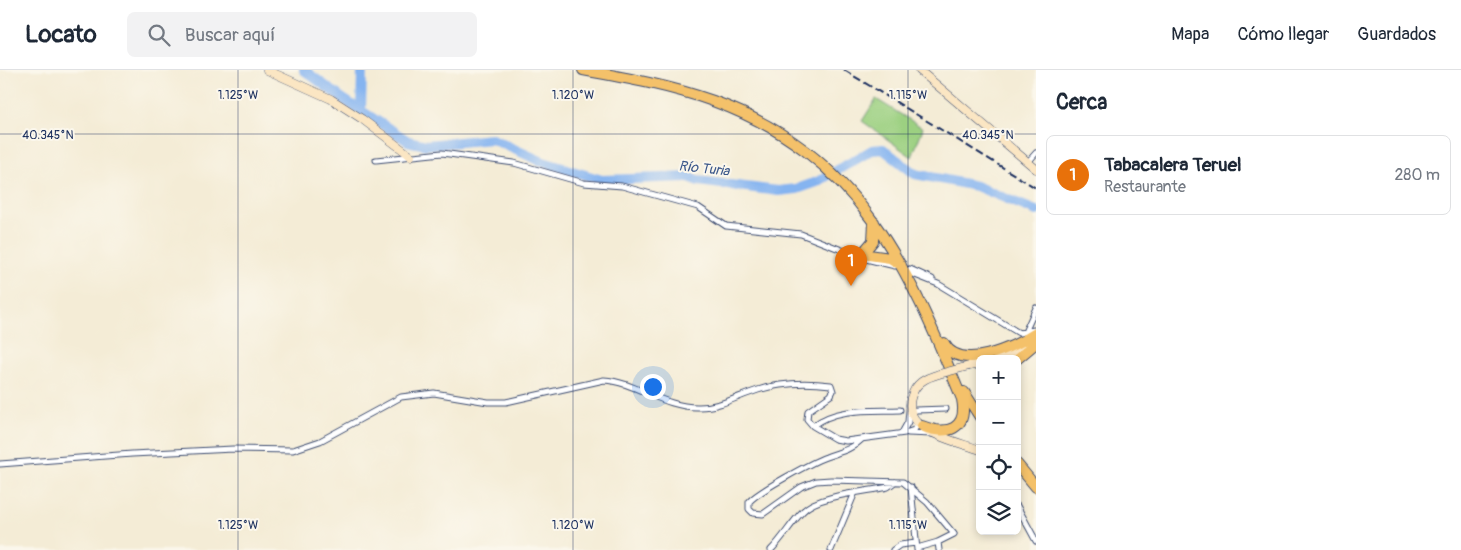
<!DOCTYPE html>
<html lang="es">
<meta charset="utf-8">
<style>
:root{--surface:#fff;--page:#f2f2f3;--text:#1f2937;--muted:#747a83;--line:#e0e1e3;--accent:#c8321e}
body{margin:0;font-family:Pangolin,sans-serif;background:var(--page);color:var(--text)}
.controls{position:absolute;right:15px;bottom:15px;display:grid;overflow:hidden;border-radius:8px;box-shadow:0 2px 8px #0003}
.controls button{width:45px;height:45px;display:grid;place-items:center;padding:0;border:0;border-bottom:1px solid var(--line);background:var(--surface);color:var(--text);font:25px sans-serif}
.you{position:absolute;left:652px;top:316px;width:18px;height:18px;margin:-12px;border:4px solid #fff;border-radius:50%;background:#1a73e8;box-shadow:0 0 0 8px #1a73e833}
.badge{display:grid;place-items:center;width:32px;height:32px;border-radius:50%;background:var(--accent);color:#fff;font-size:16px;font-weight:700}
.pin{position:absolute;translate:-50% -41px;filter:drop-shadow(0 1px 2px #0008)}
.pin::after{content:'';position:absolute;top:26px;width:18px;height:15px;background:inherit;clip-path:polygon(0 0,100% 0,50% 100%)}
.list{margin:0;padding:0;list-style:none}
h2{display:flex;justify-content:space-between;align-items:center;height:65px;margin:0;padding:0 20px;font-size:21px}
h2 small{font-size:16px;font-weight:400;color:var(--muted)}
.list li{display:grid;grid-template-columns:32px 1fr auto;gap:15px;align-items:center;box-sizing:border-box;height:80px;margin:0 10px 10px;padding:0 10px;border:1px solid var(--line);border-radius:8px}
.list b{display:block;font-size:19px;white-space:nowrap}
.list p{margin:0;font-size:16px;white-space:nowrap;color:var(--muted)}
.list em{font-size:16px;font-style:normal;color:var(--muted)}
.icon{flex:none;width:28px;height:28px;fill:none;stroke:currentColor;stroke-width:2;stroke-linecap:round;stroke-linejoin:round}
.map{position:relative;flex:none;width:1036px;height:480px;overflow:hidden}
header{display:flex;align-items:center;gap:30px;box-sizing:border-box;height:70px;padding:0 25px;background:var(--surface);border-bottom:1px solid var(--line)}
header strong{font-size:24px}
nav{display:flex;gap:28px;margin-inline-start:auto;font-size:18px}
.search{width:350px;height:45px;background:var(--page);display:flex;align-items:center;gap:12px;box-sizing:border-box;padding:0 18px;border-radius:8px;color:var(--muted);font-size:19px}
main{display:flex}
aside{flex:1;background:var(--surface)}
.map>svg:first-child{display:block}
.green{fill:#9cd081;stroke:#5c8070}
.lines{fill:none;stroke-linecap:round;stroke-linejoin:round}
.river{stroke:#85b4f0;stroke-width:10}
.street-casing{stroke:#3c4b70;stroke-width:7}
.secondary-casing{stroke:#3c4b70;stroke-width:9}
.highway-casing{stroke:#3c4b70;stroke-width:12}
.street{stroke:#fff;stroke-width:5}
.secondary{stroke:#fbe6c3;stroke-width:8}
.highway{stroke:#f4c16a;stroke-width:10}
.rail{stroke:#1b2f5e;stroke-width:2;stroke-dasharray:8 4;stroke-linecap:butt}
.secondary-bridge-casing{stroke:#3c4b70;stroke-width:9;stroke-linecap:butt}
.secondary-bridge{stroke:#fbe6c3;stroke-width:8}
.ticks{fill:none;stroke:#1b2f5e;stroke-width:1;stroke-opacity:0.45}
.labels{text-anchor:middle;stroke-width:4;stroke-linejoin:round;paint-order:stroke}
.water-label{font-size:14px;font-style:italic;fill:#3b578a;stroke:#fbf7ec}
.ticks-label{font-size:12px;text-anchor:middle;fill:#1b2f5e;stroke:#fbf7ec;stroke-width:4;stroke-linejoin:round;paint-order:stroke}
</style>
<header>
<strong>Locato</strong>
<div class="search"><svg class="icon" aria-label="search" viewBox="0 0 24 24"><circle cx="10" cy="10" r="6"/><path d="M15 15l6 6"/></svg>Buscar aquí</div>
<nav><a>Mapa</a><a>Cómo llegar</a><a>Guardados</a></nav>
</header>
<main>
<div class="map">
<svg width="1036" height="480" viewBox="0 0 1036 480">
<rect width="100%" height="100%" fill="#fbf7ec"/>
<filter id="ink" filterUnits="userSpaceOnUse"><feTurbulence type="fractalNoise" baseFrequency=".02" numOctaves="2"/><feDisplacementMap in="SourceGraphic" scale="10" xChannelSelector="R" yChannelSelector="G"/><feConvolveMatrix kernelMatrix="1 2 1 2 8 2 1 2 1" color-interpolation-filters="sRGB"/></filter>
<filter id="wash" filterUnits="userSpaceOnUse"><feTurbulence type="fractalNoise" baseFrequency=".0096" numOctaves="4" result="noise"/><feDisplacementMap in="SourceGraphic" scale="20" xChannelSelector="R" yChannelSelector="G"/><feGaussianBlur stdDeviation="1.12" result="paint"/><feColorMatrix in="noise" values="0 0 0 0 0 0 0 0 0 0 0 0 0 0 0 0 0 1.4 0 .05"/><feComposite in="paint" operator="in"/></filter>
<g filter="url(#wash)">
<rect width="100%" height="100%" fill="#f4ecd6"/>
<path class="green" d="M876 29 923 58 912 87 862 51Z"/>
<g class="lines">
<path class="river" d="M304 0 343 29 408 71 426 75 492 69 543 92 602 110 689 107 698 111 778 121 797 119 817 112 872 80 883 79 915 104 976 116 1036 141
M361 41 362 0"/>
</g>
</g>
<g filter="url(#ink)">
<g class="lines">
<defs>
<path id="street" d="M376 90 442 83 514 93 584 113 622 116 698 137 726 156 801 164 847 182 862 184
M1028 92 1036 83
M866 189 895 196
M910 199 932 209
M905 201 938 214 1019 263 1034 260
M1025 262 1036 238
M900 340C871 341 837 337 813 356L835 369 846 371 905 363 914 360 918 354
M916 340 946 339
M903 361 908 352 909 340
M908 363 932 364
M861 370C851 380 839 382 826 387 812 392 757 422 749 432V439L753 443 763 444 801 417 816 411 831 410 903 412 927 432 954 464 938 472 917 478
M0 394 132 384 233 379 293 380 320 371 401 327 434 323 488 332H506L604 310C637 312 663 338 699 337 721 337 738 326 758 320 780 313 807 312 831 315L833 321 831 325 808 341 807 349 813 356
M911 417 917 480
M1017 436 1036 471
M938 472 939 480
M771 480C783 468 791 453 803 441 818 425 865 422 888 417L895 412
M831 480 854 425
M893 480 900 475 916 473"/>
<path id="secondary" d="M267 0 331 29 362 49 411 86
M919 0 1036 99
M997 289 1028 276
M969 296 980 294
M939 304C925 308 915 313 911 328 902 362 957 371 980 380"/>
<path id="highway" d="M583 0C627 8 671 16 713 31 859 84 907 195 962 329 968 360 947 366 922 356
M862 184 890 188 901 195
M862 184 873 171 874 152
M944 273C959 303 1015 277 1036 263
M1017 289 1036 273
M964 322 980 347
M1017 394 1036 417"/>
</defs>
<use href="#street" class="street-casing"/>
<use href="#secondary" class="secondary-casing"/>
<use href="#highway" class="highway-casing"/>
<use href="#street" class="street"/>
<use href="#secondary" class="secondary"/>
<use href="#highway" class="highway"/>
<path class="rail" d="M844 0 1036 118"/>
<defs>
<path id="secondary-bridge" d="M939 304 969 296"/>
</defs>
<use href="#secondary-bridge" class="secondary-bridge-casing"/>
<use href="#secondary-bridge" class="secondary-bridge"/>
</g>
</g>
<path class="ticks" d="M238 0V480M573 0V480M908 0V480M0 64H1036"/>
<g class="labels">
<g class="water-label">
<text transform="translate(704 98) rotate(6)" y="5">Río Turia</text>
</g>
</g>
<g class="ticks-label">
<text x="238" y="29">1.125°W</text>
<text x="573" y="29">1.120°W</text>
<text x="908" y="29">1.115°W</text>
<text x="48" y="69">40.345°N</text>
<text x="988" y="69">40.345°N</text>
<text x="238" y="459">1.125°W</text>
<text x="573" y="459">1.120°W</text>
<text x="908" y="459">1.115°W</text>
</g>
</svg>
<div class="controls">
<button>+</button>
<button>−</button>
<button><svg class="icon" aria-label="locate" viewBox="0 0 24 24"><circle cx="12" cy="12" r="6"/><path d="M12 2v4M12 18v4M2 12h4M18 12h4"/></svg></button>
<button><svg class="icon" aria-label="layers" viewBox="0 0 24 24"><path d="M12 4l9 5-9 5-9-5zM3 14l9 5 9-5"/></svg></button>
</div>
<div class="you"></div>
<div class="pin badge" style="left:851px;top:216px;background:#e8710a">1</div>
</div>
<aside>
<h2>Cerca<small></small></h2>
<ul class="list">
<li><span class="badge" style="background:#e8710a">1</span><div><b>Tabacalera Teruel</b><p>Restaurante</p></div><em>280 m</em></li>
</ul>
</aside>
</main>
